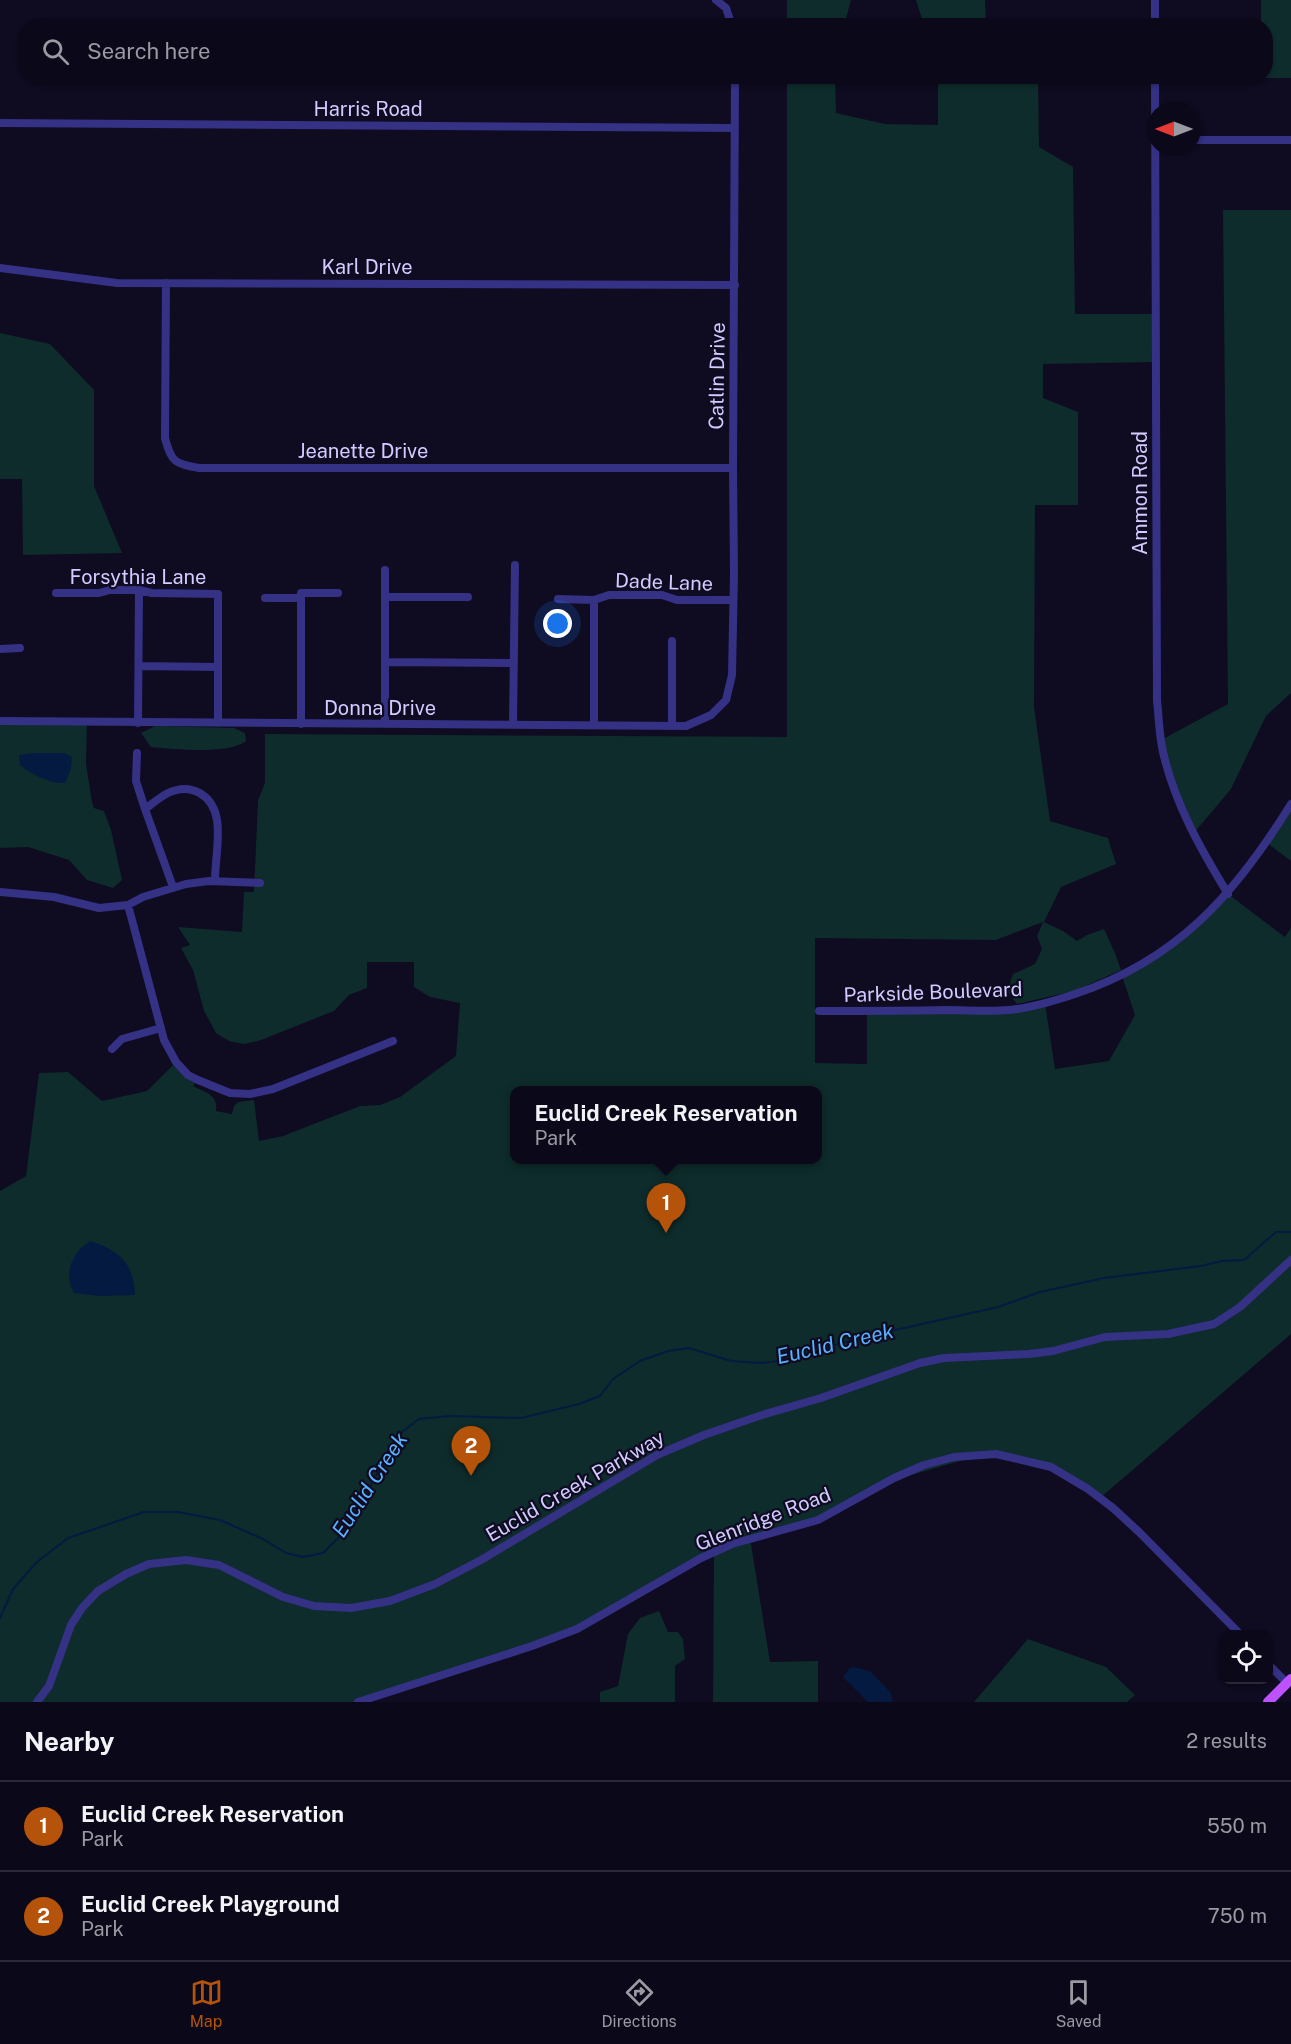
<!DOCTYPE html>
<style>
:root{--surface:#0b0819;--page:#191626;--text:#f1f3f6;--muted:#9a9aa2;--line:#2b2938;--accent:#b45309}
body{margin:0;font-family:"Public Sans",sans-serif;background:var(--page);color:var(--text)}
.controls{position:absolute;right:18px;bottom:18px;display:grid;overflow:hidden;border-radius:12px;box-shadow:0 2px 4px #0004}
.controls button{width:54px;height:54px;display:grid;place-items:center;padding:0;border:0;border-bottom:2px solid var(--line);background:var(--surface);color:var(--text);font:30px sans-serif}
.compass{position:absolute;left:1147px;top:102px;width:54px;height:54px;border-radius:50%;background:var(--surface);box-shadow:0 2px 4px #0004;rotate:270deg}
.you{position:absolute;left:558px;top:624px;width:21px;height:21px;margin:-15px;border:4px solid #fff;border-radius:50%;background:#1a73e8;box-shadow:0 0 0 9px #1a73e833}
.badge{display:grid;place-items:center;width:39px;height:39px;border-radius:50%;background:var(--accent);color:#fff;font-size:20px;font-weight:700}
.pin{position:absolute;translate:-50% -50px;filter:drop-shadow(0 2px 3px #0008)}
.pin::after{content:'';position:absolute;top:32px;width:21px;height:18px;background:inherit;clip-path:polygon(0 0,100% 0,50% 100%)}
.popup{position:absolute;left:510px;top:1086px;width:312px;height:78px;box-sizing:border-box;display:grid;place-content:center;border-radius:12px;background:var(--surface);filter:drop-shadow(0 2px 4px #0005);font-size:20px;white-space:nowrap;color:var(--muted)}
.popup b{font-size:22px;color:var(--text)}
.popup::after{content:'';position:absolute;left:50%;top:100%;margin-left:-12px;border:12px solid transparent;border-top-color:var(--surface)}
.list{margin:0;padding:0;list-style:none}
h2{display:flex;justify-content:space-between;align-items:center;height:78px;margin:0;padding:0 24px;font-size:26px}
h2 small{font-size:20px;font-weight:400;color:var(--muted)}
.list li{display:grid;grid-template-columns:39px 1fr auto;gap:18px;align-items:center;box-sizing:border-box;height:90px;padding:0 24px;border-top:2px solid var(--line)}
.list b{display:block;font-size:22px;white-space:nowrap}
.list p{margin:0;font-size:20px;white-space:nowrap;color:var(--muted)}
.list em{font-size:20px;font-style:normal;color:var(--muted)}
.icon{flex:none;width:33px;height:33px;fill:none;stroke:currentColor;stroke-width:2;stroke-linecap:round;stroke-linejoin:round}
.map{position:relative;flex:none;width:1291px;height:1702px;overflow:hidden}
.search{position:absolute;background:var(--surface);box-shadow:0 2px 4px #0004;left:18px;right:18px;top:18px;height:66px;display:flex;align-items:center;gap:15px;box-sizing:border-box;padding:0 21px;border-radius:24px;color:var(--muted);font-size:22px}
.sheet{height:258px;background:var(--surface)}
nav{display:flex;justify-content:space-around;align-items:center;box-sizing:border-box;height:84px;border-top:2px solid var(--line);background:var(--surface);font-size:16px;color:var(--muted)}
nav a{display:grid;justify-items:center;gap:3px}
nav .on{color:var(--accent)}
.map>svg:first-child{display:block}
.green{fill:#0d2c2b;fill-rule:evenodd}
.water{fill:#051a41}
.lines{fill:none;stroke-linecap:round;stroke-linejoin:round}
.stream{stroke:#051a41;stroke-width:2}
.minor{stroke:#353185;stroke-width:8}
.major{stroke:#bf52ff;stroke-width:10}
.labels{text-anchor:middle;stroke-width:4.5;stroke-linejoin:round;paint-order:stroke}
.street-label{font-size:20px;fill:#d1cbff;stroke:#0f0b21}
.water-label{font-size:21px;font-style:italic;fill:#59b1ff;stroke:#0f0b21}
</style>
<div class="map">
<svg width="1291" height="1702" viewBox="0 0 1291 1702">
<rect width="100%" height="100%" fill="#0f0b21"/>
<path class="green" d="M787 0H851L844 26 787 25Z
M916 0H985L986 25H924Z
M1261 0H1291V78H1261V77L1266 76V26L1261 25Z
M986 76 987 78H1038L1039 147 1073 167 1075 314H1156V362L1043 364V398L1078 412V505H1035L1034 707 1050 821 1108 838 1116 864 1061 887 1044 922 1063 931 1077 941 1087 935 1104 929 1115 953 1121 970 1074 991 1017 1004 1007 991 1013 974 1035 964 1042 949 1037 936 1043 922 996 940 815 938V1063L867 1064V1011L1010 1010 1045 1003 1055 1069 1109 1061 1135 1015 1122 976 1155 956 1228 894 1285 937 1291 928V1334L1100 1498 1051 1467 996 1454 977 1456 887 1482 831 1514 750 1538 770 1662 818 1661V1702H713L714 1553 577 1629 358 1702H0V1191L26 1176 39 1073 68 1072 102 1101 147 1091 176 1062 198 1080 193 1086C206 1093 218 1094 216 1111L232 1114 234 1106 238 1102 254 1100 259 1141 283 1136 360 1106 380 1105 400 1097 456 1056 460 1003 430 997 414 987V962H367V988L349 995 334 1011 261 1040 244 1044 229 1041 216 1033 204 1011 193 970 181 948 190 945 178 927 242 932 244 892H254L258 800 265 783V734L787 737V77H835L836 113 885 124 938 125V77ZM514 1090H818V1160H514Z
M1223 210H1291V693L1266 716 1231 789 1193 834 1161 740 1228 704Z
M0 333 50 344 94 390V486L122 553 23 555 22 479H0Z
M0 721 87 722 86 764 92 802 94 808 104 811 111 830 122 880 113 888 87 880 69 860 28 847 0 848Z
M155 726 234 728 245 733 246 741C227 755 175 749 151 747L141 733Z
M1291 804V861L1267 843Z
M659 1611 668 1632H678L683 1639 685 1659 675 1666V1702H600V1692L618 1686 628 1634 640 1618Z
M1028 1639 1106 1667 1135 1695 1127 1702H974Z"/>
<path class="water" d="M34 753H64L72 757 71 769 65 783C50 784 31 774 20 765L19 755Z
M90 1241C119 1250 134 1263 135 1295L100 1296 74 1293C63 1273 72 1253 90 1241Z
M854 1667 870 1671 891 1693 893 1702H868L843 1677 850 1668Z"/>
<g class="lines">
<path class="stream" d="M0 1618 13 1589 37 1562 68 1538 144 1512H178L220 1520 263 1539 286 1553 303 1557 323 1553 340 1536 365 1497 388 1452 403 1431 419 1419 449 1416 521 1418 579 1404 600 1396 613 1379 640 1361 668 1351 689 1348 731 1361 761 1363 787 1360 855 1339 998 1307 1040 1292 1104 1278 1201 1266 1222 1261 1244 1260 1276 1232H1291"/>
<path class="minor" d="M716 0 726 8 732 26
M1155 0V26
M1155 76 1157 701C1159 718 1159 735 1163 752 1175 804 1200 848 1228 894
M0 123 735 128
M1192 140H1291
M0 268 117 283 735 285
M166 283 165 438C171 462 175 464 199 468H733
M56 593H99L110 590H139L152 593 218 594V723
M385 597H468
M265 598H301
M558 599 594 600 609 595H662L677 600H733
M0 649 20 648
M385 662 514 663
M139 666 218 667
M0 721 686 726 711 715 726 700 732 675 734 574 733 468 735 76
M138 723 139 590
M301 724V593H338
M385 724V570
M513 725 515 565
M594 725V600
M672 725V641
M137 753 136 781 145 809 173 887
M145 809C152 804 160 797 168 793 191 782 213 795 217 820 220 837 215 863 215 881
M0 892 54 897 99 908 128 905 143 897 186 884 209 881 260 883
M128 905 164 1040 176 1062 188 1075 198 1080 230 1093 250 1094 273 1089 393 1041
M819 1011C861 1011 903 1011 946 1010 967 1010 988 1012 1009 1010 1032 1008 1054 1001 1075 994 1178 960 1236 893 1291 804
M112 1049 122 1039 161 1028
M1268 1664 1287 1683
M37 1702 49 1686 71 1625 82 1608 98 1591 126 1574 149 1564 186 1560 219 1565 283 1597 314 1606 351 1608 390 1601 435 1584 481 1560 657 1455 704 1435 762 1415 821 1398 920 1363 944 1358 1029 1354 1053 1351 1105 1337 1168 1334 1214 1324 1240 1307 1291 1260
M358 1702 532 1646 577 1629 701 1558 732 1544 818 1520 894 1478 924 1465 954 1457 996 1454 1051 1467 1088 1489 1113 1508 1139 1532 1240 1634"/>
<path class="major" d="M1268 1702 1291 1679"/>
</g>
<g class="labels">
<g class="street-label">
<text x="368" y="116">Harris Road</text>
<text x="367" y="274">Karl Drive</text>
<text transform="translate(717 376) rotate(-89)" y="7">Catlin Drive</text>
<text x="363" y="458">Jeanette Drive</text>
<text transform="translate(1140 493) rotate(-90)" y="7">Ammon Road</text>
<text x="138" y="584">Forsythia Lane</text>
<text transform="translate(664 582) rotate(2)" y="7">Dade Lane</text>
<text x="380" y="715">Donna Drive</text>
<text transform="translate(933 992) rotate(-2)" y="7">Parkside Boulevard</text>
<text transform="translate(575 1486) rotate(-30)" y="7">Euclid Creek Parkway</text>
<text transform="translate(763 1519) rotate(-21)" y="7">Glenridge Road</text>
</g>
<g class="water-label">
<text transform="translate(835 1344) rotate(-13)" y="7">Euclid Creek</text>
<text transform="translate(370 1485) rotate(-57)" y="7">Euclid Creek</text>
</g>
</g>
</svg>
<div class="controls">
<button><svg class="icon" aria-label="locate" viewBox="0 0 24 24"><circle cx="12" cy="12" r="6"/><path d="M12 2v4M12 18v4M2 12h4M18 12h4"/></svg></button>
</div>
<svg class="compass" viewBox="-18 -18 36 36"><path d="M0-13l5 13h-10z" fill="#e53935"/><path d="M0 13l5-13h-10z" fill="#9a9aa2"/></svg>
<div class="you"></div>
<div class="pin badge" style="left:666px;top:1233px">1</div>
<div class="popup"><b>Euclid Creek Reservation</b>Park</div>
<div class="pin badge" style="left:471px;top:1476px">2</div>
<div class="search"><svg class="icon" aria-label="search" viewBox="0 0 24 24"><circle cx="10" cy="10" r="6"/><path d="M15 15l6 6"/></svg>Search here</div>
</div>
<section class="sheet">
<h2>Nearby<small>2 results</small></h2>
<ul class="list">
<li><span class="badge">1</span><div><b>Euclid Creek Reservation</b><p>Park</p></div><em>550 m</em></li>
<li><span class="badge">2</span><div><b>Euclid Creek Playground</b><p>Park</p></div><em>750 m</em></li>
</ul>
</section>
<nav>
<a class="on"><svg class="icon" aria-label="map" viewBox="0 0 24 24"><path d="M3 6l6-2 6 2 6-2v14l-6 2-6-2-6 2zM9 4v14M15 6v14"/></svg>Map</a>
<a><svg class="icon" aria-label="directions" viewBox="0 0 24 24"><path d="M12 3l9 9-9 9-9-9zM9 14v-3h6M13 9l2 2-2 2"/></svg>Directions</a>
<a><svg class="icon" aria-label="saved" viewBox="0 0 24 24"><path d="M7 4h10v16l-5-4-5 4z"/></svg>Saved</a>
</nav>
